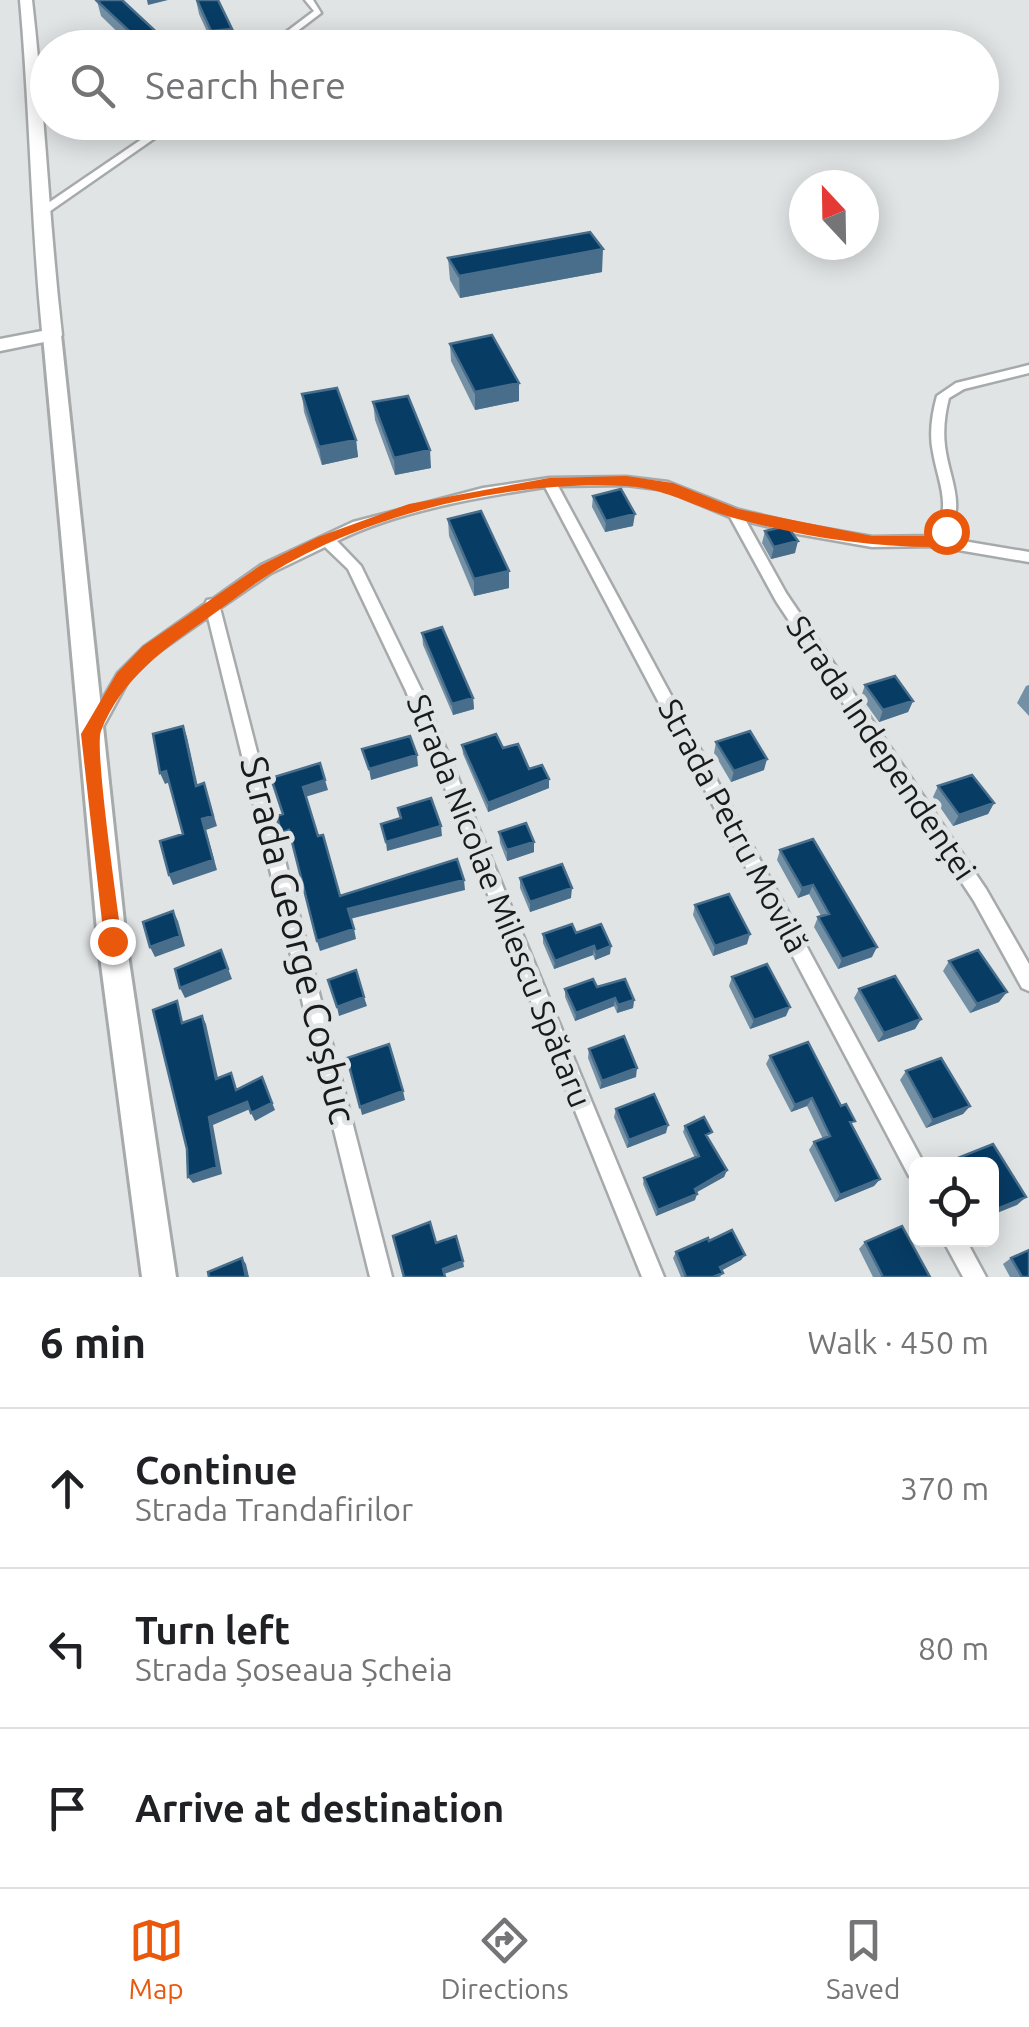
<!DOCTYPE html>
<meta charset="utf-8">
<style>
:root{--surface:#fff;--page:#f2f2f2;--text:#202124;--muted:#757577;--line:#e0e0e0;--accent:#ea580c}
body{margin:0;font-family:Ubuntu,sans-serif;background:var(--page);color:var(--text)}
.controls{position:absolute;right:30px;bottom:30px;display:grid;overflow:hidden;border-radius:15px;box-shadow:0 5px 25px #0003}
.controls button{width:90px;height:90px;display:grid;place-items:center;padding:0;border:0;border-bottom:2px solid var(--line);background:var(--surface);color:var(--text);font:50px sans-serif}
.compass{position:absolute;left:789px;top:170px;width:90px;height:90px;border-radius:50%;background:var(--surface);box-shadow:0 5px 25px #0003;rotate:338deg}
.stop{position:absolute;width:30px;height:30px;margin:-22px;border:8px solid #ea580c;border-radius:50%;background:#fff}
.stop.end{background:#ea580c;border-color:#fff;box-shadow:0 2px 10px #0008}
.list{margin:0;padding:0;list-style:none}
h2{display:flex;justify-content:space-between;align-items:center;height:130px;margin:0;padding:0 40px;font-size:42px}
h2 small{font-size:32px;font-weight:400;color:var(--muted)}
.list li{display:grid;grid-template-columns:65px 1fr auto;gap:30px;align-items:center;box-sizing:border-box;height:160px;padding:0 40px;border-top:2px solid var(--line)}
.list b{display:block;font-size:38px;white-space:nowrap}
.list p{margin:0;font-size:32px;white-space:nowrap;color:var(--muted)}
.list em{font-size:32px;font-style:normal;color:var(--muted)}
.icon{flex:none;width:55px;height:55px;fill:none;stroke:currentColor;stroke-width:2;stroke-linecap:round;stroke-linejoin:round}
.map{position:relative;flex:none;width:1029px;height:1277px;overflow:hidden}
.search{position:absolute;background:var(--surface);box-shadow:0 5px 25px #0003;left:30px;right:30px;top:30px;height:110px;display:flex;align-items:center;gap:25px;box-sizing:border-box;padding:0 35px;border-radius:55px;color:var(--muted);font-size:38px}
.sheet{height:610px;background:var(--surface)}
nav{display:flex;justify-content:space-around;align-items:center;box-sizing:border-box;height:140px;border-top:2px solid var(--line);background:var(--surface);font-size:28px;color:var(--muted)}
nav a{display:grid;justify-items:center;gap:5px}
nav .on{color:var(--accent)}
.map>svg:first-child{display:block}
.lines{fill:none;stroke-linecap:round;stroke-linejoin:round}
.minor-casing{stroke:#a6aaab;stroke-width:5}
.secondary-casing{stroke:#a6aaab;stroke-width:6}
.primary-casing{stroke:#a6aaab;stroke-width:5}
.minor{fill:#fff;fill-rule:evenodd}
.secondary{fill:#fff;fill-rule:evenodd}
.primary{fill:#fff;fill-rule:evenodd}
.wall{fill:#7490a5}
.shaded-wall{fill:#486e8b}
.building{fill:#073c65;stroke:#486e8b;stroke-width:2.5}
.route{fill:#ea580c}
.labels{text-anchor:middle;stroke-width:10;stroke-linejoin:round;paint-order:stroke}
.street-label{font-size:32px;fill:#191b1b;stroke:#e0e4e5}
.near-street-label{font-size:38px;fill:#191b1b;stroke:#e0e4e5}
</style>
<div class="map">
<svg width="1029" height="1277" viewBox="0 0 1029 1277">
<rect width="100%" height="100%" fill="#e0e4e5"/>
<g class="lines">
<defs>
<path id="minor" d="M305 0H313L321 13 275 48H265L314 11Z
M167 122H178L43 216H35V212Z
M1029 365V373L964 389 949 398C945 413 943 430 945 446 949 480 968 506 945 538L1029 552V562L935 546 872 547 798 534 746 521 786 593 986 889 1029 964V991L1022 988 974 901 776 601 730 517 666 490 626 485 558 486 923 1162 925 1164H916V1179L909 1176 545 487C478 497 398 511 337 541L361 566 422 691 664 1277H642L406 691 348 569 325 547 271 573 220 608 392 1277H370L208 617 154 655 128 681 98 736 92 737 86 736 84 731 118 673 144 647 205 604 207 600 213 599 261 565 353 522 483 488 549 478 626 477 668 482 739 510 798 524 872 537 931 536C954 509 938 483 933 452 929 434 932 414 937 396L956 383Z
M943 1240H966L986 1277H963Z"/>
<path id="secondary" d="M52 330 61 335 126 941 176 1277H142L98 941 43 335Z"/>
<path id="primary" d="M20 0H32C45 112 49 223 62 335L59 339 0 351V339L42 331C31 221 30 110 20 0Z"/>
</defs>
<use href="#minor" class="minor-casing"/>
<use href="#secondary" class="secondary-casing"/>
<use href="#primary" class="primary-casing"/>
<use href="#minor" class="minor"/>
<use href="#secondary" class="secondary"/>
<use href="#primary" class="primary"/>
</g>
<path class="wall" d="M196 0 232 29 234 44 214 47 199 14Z
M97 1 166 48H134L101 16Z
M448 258 602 272 460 298 450 280Z
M450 344 519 383V401L475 410 451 361Z
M302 394 356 440 358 457 322 465 304 412Z
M373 402 431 468 395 475 375 420Z
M593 496 633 526 605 532 592 507Z
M448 519 509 571V588L474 596 449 536Z
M765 531 795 553 771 559 762 543Z
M422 633 473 698 474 709 453 715 423 645Z
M865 685 913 701 908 712 879 722 861 697Z
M1029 685V716L1017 703 1026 686Z
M716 742 764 770 731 782 714 753Z
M462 745 503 748 549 788 488 812 463 754Z
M938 786 994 803 988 814 953 826 933 797Z
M499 832 534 852 507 861 500 843Z
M813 839 872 957 838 969 814 927 818 917 821 916 809 894 798 898 777 860 780 850Z
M520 878 571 898 530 912 520 888Z
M695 905 747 944 713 956 693 915Z
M576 933 610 954 595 960 593 955 554 969 543 943V934Z
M949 961 999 1002 970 1013 943 971Z
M732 977 786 1016 750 1029 729 986Z
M597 987 634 1000 633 1008 617 1013 614 1006 575 1021 565 997V989Z
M859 989 921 1019 915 1029 878 1042 854 998Z
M589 1049 636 1077 600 1089 588 1058Z
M770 1056 852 1125 880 1179 874 1186 835 1202 809 1150 814 1142 823 1139 807 1106 791 1112 766 1064Z
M906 1071 970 1106 963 1114 926 1128 900 1080Z
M616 1109 666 1133 627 1148 614 1117Z
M685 1126 709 1139 727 1170 724 1177 696 1192 695 1200 656 1216 643 1184 644 1178 695 1158 683 1132Z
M709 1241 745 1255 741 1260 722 1270 723 1273 720 1277H681L673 1258 676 1252Z
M865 1242 930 1277H873L859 1249Z
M1011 1258 1029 1277H1010L1003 1264Z"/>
<path class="shaded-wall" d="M147 0H168L148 5Z
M232 29 234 44 214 47 211 31Z
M165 40 166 48H145L144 45Z
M603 249 602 272 460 298 459 276Z
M519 383V401L475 410V392Z
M356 440 358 457 322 465 319 447Z
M430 450 431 468 395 475 394 458Z
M635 514 633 526 605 532 606 521Z
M798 541 795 553 771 559 774 547Z
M509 571V588L474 596V579Z
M473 698 474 709 453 715 452 704Z
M913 701 908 712 879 722 883 710Z
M183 726 187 737 200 796 196 786Z
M417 755 418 766 371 780 369 769Z
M767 759 764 770 731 782 734 771Z
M166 771 170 782 165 784 160 773Z
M549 779V788L488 812V803Z
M325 780 328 790 305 797 303 787Z
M204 783 217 826 206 830 217 870 173 885 169 875Z
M994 803 988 814 953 826 959 815Z
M441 826 442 836 387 851 386 842Z
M289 830 291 841 284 843 281 833Z
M534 842V852L507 861V850Z
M464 880 465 890 350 919 348 909Z
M813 885 809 894 798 898 802 888Z
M572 888 571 898 530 912V902Z
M173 911 178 921 185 946 155 957 150 947Z
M354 929 356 939 320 951 317 941Z
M750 934 747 944 713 956 715 946Z
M594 946 593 955 554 969 555 961Z
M611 946 610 954 595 960 596 952Z
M877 947 872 957 838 969 842 959Z
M221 950 232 979 185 998 180 988Z
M1007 992 999 1002 970 1013 977 1004Z
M364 997 367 1006 339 1016 337 1007Z
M615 998 614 1006 575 1021 576 1013Z
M634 1000 633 1008 617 1013 618 1005Z
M790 1007 786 1016 750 1029 754 1020Z
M202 1016 206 1024 220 1087 216 1079Z
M921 1019 915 1029 878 1042 884 1033Z
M637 1068 636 1077 600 1089 602 1081Z
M265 1085 275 1110 255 1121 251 1113Z
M403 1091 405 1100 362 1115 360 1107Z
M812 1098 807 1106 791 1112 795 1105Z
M247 1102 250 1109 213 1125 222 1174 193 1183 188 1177 209 1117Z
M970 1106 963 1114 926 1128 933 1120Z
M668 1125 666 1133 627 1148 629 1140Z
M727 1170 724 1177 692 1195 695 1189Z
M880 1179 874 1186 835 1202 840 1195Z
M697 1194 695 1200 656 1216 658 1210Z
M1026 1197 1017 1205 992 1215V1211Z
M745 1255 741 1260 717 1273 720 1267Z
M242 1258 246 1264 249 1277H246Z
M463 1261 464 1267 444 1274 443 1269Z"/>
<path class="building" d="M102 0H122L165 40 144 45 97 1Z
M197 0H218L232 29 211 31Z
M590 232 603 249 459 276 448 258Z
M492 335 519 383 475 392 450 344Z
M337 388 356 440 319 447 302 394Z
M408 396 430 450 394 458 373 402Z
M621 489 635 514 606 521 593 496Z
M481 511 509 571 474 579 448 519Z
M787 526 798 541 774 547 765 531Z
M442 627 473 698 452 704 422 633Z
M895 676 913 701 883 710 865 685Z
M183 726 196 786 204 783 213 816 202 819 213 860 169 875 160 841 183 834 166 771 160 773 153 734Z
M750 731 767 759 734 771 716 742Z
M496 734 503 748 518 744 529 769 542 765 549 779 488 803 462 745Z
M410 736 417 755 369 769 362 749Z
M320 763 325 780 303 787 318 836 323 835 340 896 457 859 464 880 348 909 354 929 317 941 289 830 281 833 277 816 283 814 271 778Z
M972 775 994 803 959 815 938 786Z
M431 798 441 826 386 842 381 824 401 818 398 808Z
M526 823 534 842 507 850 499 832Z
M813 839 877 947 842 959 818 917 829 914 813 885 802 888 780 850Z
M562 864 572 888 530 902 520 878Z
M729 894 750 934 715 946 695 905Z
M173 911 180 936 150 947 143 922Z
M572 924 576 933 601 924 611 946 596 952 594 946 555 961 543 934Z
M221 950 228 969 180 988 175 969Z
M978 950 1007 992 977 1004 949 961Z
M767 964 790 1007 754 1020 732 977Z
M356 970 364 997 337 1007 328 980Z
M895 976 921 1019 884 1033 859 989Z
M593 979 597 987 625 979 634 1000 618 1005 615 998 576 1013 565 989Z
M177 1001 182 1023 202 1016 216 1079 231 1073 236 1090 262 1077 272 1103 251 1113 247 1102 209 1117 217 1167 188 1177 187 1149 153 1010Z
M624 1036 637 1068 602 1081 589 1049Z
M808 1042 841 1106 846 1104 855 1121 850 1122 880 1179 840 1195 814 1142 830 1136 812 1098 795 1105 770 1056Z
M389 1044 403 1091 360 1107 347 1058Z
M941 1058 970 1106 933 1120 906 1071Z
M654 1094 668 1125 629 1140 616 1109Z
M704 1117 712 1132 706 1135 727 1170 695 1189 697 1194 658 1210 644 1178 699 1156 685 1126Z
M993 1144 1026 1197 992 1211V1164H958L955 1159Z
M430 1222 436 1243 456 1236 463 1261 443 1269 445 1277H404L393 1236Z
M902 1226 930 1277H883L865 1242Z
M732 1230 745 1255 720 1267 723 1273 713 1277H686L676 1252 708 1238 709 1241Z
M1029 1250V1277H1022L1011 1258Z
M242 1258 246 1277H209L208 1272Z"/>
<path class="route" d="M626 476 673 483 738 509 872 536H931L946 526 953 531 935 547C867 547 800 536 734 518 696 508 666 488 626 486 511 480 368 513 270 574 249 587 229 603 208 618 164 649 122 678 101 731 94 747 118 910 122 941L112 950 105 948 81 734 117 673 143 646 261 565 318 537 409 504 549 478Z"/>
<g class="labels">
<g class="street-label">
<text transform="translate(881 748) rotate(56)" y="11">Strada Independenței</text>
<text transform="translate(733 826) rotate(62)" y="11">Strada Petru Movilă</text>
<text transform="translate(499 901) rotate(68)" y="11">Strada Nicolae Milescu Spătaru</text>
</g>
<g class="near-street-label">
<text transform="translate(298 940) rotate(76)" y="13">Strada George Coșbuc</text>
</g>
</g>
</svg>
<div class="controls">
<button><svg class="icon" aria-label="locate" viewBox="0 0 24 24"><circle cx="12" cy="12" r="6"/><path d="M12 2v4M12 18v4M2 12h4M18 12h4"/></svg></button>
</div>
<svg class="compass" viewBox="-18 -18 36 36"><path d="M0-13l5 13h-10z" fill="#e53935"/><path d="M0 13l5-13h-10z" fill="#757577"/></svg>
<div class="stop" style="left:946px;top:531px"></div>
<div class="stop end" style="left:112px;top:941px"></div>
<div class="search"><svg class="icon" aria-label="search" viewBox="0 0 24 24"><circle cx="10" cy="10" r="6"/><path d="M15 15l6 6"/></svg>Search here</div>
</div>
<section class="sheet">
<h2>6 min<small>Walk · 450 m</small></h2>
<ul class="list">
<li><svg class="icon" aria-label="ahead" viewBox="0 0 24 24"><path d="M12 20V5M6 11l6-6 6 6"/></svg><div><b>Continue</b><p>Strada Trandafirilor</p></div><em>370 m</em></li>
<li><svg class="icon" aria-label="left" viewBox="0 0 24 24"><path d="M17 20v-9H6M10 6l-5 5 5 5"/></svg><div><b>Turn left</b><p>Strada Șoseaua Șcheia</p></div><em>80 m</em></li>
<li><svg class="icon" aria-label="arrive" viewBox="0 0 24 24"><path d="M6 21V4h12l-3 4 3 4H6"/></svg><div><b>Arrive at destination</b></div></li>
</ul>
</section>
<nav>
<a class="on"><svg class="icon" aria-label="map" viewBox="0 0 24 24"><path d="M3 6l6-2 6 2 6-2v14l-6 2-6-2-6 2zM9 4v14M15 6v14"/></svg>Map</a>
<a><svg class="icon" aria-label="directions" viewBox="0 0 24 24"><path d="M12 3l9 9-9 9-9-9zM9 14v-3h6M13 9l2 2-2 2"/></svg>Directions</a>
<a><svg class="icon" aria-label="saved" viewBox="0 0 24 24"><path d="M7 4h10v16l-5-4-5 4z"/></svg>Saved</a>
</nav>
